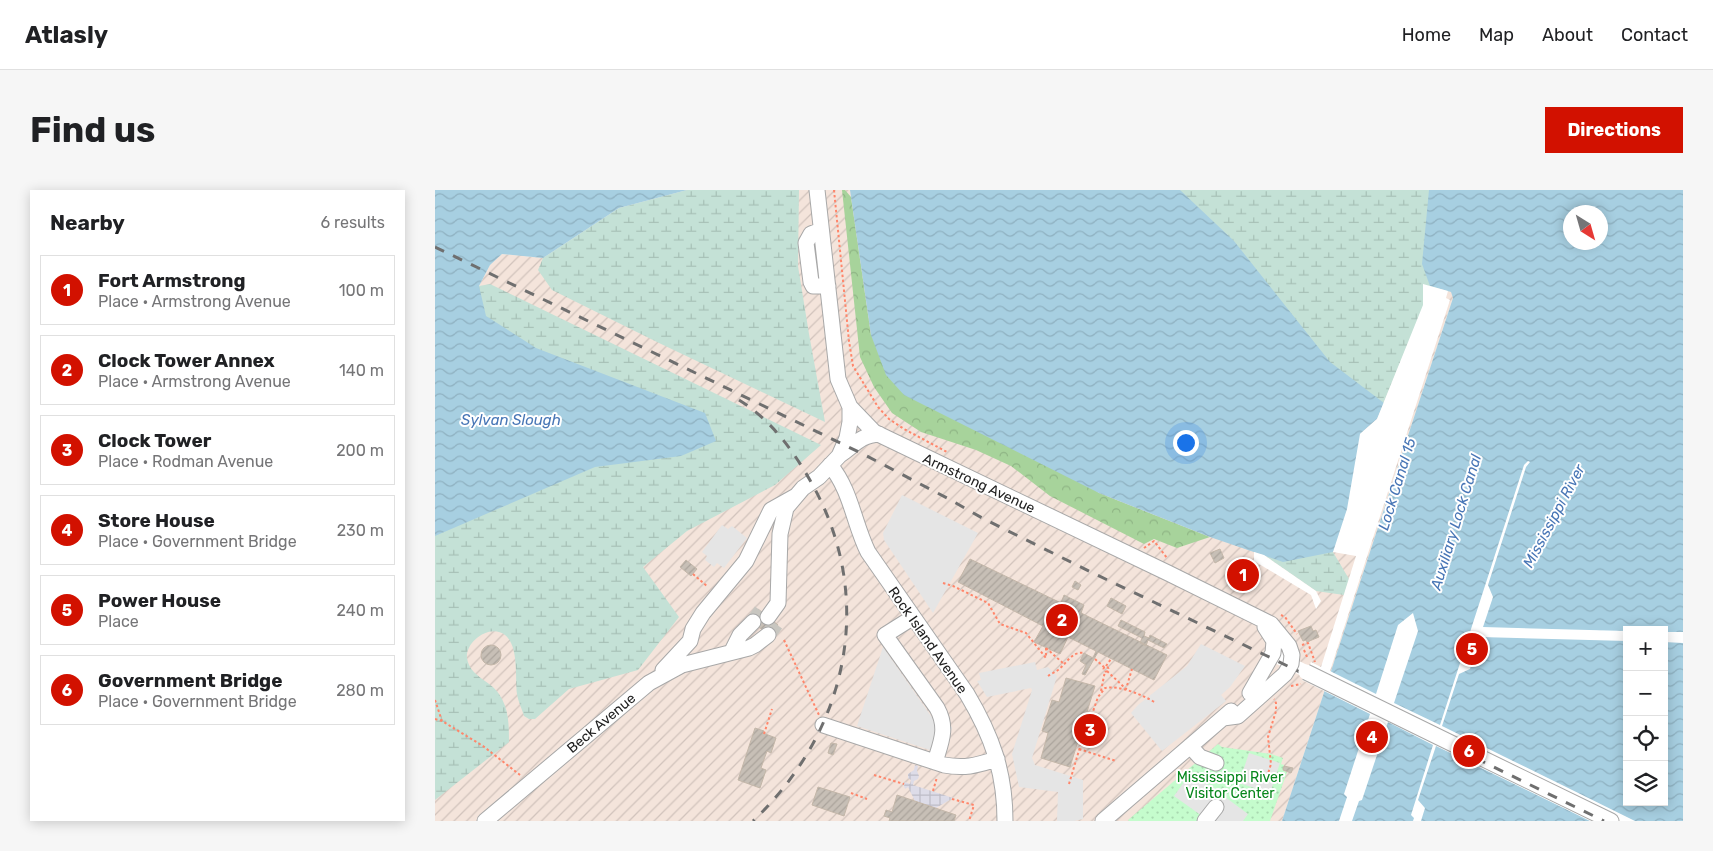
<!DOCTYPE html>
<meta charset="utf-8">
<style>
:root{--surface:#fff;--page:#f6f6f6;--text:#202124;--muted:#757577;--line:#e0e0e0;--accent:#d21100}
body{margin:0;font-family:Rubik,sans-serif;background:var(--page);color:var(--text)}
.controls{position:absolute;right:15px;bottom:15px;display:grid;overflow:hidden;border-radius:0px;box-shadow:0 2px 12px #0003}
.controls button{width:45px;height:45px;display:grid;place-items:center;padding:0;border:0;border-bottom:1px solid var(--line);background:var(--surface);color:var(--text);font:25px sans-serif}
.compass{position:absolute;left:1128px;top:15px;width:45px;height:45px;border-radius:50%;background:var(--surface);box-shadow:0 2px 12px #0003;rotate:143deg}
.you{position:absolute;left:750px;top:252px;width:18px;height:18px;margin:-12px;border:4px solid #fff;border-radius:50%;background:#1a73e8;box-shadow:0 0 0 8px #1a73e833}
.badge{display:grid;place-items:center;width:32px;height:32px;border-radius:50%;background:var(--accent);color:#fff;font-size:16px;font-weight:700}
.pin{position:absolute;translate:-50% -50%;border:2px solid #fff;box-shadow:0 1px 5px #0006}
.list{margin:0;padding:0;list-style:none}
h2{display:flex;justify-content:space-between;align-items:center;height:65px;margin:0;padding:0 20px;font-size:21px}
h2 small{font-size:16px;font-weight:400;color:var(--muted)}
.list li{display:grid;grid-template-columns:32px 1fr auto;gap:15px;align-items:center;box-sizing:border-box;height:70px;margin:0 10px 10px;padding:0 10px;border:1px solid var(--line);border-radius:0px}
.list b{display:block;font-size:19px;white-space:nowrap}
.list p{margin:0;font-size:16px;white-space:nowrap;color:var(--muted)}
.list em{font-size:16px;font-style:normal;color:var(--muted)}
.icon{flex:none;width:28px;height:28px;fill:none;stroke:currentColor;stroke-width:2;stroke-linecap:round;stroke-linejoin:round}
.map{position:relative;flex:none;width:1248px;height:631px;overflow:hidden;border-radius:0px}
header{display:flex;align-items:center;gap:30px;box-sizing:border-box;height:70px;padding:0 25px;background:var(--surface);border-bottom:1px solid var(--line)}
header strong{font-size:24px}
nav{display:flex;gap:28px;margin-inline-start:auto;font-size:18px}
.intro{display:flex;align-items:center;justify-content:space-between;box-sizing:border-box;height:120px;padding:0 30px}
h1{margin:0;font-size:35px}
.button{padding:12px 22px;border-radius:0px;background:var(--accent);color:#fff;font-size:18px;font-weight:700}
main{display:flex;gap:30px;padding:0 30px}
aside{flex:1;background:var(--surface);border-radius:0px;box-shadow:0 2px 12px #0003}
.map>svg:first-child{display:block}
.military{fill:url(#military-furrows)}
.forest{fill:url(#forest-crowns)}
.wetland{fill:url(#wetland-marsh)}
.park{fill:url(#park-dots)}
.parking{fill:#e5e5e5}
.plaza{fill:url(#plaza-grid)}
.water{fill:url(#water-waves);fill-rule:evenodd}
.pier{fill:#fff}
.building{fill:url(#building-hatch);stroke:#c4b7a9}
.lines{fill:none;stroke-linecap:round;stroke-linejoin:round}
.minor-tunnel{stroke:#c8c6c0;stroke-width:15;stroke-dasharray:15 8;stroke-linecap:butt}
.minor-casing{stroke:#a8a8a8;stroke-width:17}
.path{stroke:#ff866b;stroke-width:2;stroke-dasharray:2.5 2.5;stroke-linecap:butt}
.minor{stroke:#fff;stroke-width:15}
.rail{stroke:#6f6f6f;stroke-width:3;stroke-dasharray:10 10;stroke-linecap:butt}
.minor-bridge-casing{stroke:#a8a8a8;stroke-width:17;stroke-linecap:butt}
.minor-bridge{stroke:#fff;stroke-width:15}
.labels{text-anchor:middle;stroke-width:4;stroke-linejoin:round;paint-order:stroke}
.street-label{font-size:14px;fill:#212121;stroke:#fff}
.park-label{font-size:14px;fill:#07871c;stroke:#fff}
.water-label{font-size:15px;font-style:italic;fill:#4876b6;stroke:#fff}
</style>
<header>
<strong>Atlasly</strong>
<nav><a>Home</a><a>Map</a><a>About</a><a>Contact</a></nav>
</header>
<div class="intro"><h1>Find us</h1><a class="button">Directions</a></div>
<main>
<aside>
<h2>Nearby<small>6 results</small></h2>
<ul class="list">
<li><span class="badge">1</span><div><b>Fort Armstrong</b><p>Place · Armstrong Avenue</p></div><em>100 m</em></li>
<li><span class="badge">2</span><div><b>Clock Tower Annex</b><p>Place · Armstrong Avenue</p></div><em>140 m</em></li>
<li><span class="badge">3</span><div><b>Clock Tower</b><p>Place · Rodman Avenue</p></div><em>200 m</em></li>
<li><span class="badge">4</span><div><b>Store House</b><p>Place · Government Bridge</p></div><em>230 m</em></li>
<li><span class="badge">5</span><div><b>Power House</b><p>Place</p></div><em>240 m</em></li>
<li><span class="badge">6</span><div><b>Government Bridge</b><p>Place · Government Bridge</p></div><em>280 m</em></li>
</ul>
</aside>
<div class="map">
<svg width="1248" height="631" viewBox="0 0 1248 631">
<defs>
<pattern id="military-furrows" width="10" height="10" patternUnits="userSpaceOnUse" patternTransform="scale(1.25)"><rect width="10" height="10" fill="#f4e4db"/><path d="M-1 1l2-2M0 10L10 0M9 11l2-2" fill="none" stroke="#d1c3bc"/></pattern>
<pattern id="forest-crowns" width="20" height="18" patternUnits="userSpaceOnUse" patternTransform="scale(1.25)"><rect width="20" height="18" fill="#a7d39b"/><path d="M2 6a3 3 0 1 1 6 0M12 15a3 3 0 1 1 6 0" fill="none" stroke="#8fb585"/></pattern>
<pattern id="wetland-marsh" width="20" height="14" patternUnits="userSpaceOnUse" patternTransform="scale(1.25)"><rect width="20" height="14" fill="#c4e1d6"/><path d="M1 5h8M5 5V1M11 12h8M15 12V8" fill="none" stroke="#a8c1b7"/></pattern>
<pattern id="park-dots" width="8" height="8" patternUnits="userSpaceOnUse" patternTransform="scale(1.25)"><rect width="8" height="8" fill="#c5fccd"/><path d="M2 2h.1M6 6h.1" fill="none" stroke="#a9d8b0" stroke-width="1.8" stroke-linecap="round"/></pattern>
<pattern id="plaza-grid" width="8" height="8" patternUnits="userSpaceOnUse" patternTransform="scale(1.25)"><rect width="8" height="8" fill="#dddce8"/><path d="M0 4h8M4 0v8" fill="none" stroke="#bdbcc7"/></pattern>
<pattern id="water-waves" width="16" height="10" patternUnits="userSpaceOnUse" patternTransform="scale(1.25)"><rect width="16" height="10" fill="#a7cfe1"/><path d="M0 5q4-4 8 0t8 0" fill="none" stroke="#8fb1c1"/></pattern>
<pattern id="building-hatch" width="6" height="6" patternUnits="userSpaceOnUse" patternTransform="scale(1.25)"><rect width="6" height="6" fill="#c7bfb6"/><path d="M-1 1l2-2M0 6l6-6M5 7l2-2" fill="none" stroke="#aba49c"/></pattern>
</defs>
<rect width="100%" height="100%" fill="#f2efe8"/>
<path class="military" d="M252 0H994L995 96 1016 102 1018 107 847 631H0V346L44 96 55 75 67 64 108 68Z"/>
<path class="forest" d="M407 0H410L416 7 436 145 664 303 775 347 742 358 719 349 709 354 615 306 576 276 541 260 486 242 457 223 439 197 425 167Z"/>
<path class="wetland" d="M252 0H364L363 76 374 144 390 232 224 153 117 100 103 80 108 68 184 18Z
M700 0H1024L1013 101 988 95 989 115 942 229Z
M55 94 386 255 340 295 252 341 208 377 244 427 203 480 134 499 100 529H94L89 526C87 519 83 511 82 504 80 487 84 456 70 445 55 433 30 452 32 468 35 487 55 490 64 504 74 518 74 536 74 552L0 610V141L44 96Z
M797 354 898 362 914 389 909 405 881 401 829 365Z"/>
<path class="park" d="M783 554 787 557 836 564 848 568 846 574 849 575 848 580 852 582 835 631H694L693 630Z"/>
<path class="parking" d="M467 305 543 343 498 423 449 350 448 343Z
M287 335 293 339 297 336 312 348 289 378 282 373 279 377 270 370 272 366 267 362Z
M766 454 810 476 795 497 786 505 791 511 727 561 696 523 703 515 752 476Z
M448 457 498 529 517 537 510 565 422 536Z
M600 472 602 480 613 477 622 486 597 568 600 575 648 590V629L639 631H622L623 602 584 597 577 564 597 500 596 498 552 507 542 491 546 490 544 483Z
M814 563 845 573 835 603 804 593Z
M752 588 774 595 813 624 808 631H774L739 606Z"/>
<path class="plaza" d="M480 575 483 576 482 581 484 586 483 589 479 591 478 595 518 608 501 618 480 611 473 597 470 599 469 596 470 592 475 594 476 590 473 588V584L479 580Z"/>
<path class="water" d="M0 0H252L184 18 108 68 67 64 55 75 44 96 51 126 101 158 270 223 281 251 246 266 160 277 0 346Z
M415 0H745L799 51 895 172 949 213 942 229 925 244 926 280 909 353 898 362 848 372 775 347 664 303 469 205 451 185 436 145Z
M994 0H1248V631H847L1018 108 1016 102 995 96 987 74ZM1136 22H1166V52H1136ZM1192 440H1229V612H1192Z"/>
<path class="pier" d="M988 94 1013 101 1011 108 1015 110 895 481 941 504 963 435 978 423 983 441 959 513 1005 535 1089 275 1093 271 1095 272 1091 277 1053 395 1058 407 1048 437 1192 441V451L1045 447 1035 479 1024 484 1007 536 1200 631H1155L1001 556 983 610 990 618 986 631H978L979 628 976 625 998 555 953 532 927 610 924 611 917 631H904L912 607 909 604 935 524 867 490 869 487 829 468 835 456 874 476 876 472 886 477 921 366 898 362 912 319 925 244 942 229 988 115Z
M819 362 829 365 881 401 886 411 881 419 876 405 819 371Z
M1229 442H1248V453L1229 452Z"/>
<path class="building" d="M785 359 789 368 780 373 775 363Z
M535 369 626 413 629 405 649 415 646 423 732 465 719 490 663 462 650 485 647 484 651 475 645 471 649 463 658 468 661 461 633 447 625 464 599 452 608 436 523 392Z
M251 370 262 379 256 386 245 377Z
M640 391 646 395 643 400 637 397Z
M676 408 691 416 687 424 672 416Z
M323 419 343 435 335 446 314 429Z
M686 430 710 442 709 446 714 448 715 445 732 454 729 458 713 450 711 456 705 453 707 448 683 436Z
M876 436 878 441 881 440 884 447 872 452 871 450 868 451 863 441Z
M1038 446 1045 448 1037 472 1030 470Z
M46 465a10 10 0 1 1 20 0a10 10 0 1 1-20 0Z
M631 488 660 496 635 577 606 568 613 543 607 541 617 510 624 512Z
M650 528 665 534 660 551 644 546Z
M934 532 949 537 940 563 926 558Z
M320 538 329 541 328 543 341 548 336 563 332 561 326 578 331 580 325 598 303 590Z
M396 553 402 554 398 565 393 563Z
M849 576 858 578 856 583 848 580Z
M383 597 415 607 409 626 377 615Z
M462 605 521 625 519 631H454L455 628 449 626 451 620 457 622Z"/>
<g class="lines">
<path class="minor-tunnel" d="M318 432 326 421
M333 445 341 434"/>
<defs>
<path id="minor" d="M382 0 403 189 415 217 439 242 733 383 836 434 854 456 857 465 856 474 850 484 803 526 788 528
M386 40 376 44 371 53 376 92 378 96H393
M405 265C421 254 424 246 444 244
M395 275C416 300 419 334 433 362L532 504C557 546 570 582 570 631
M333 427 343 413 345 344 351 318 368 298 384 287 404 266 412 248 415 232V217
M477 428 450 445 502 518C513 538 506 552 500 572
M297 461 305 445 318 432
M228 480 255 451 258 439 268 423 311 371 336 320 361 306
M815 503 838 463 839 451 830 437
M388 535 509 575C531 579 542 575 562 569
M755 556 765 567 781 573
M1022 556 1176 631
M50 631 214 493 247 475 314 458 320 455 333 445
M668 631 796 521
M770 631 781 617"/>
</defs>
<use href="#minor" class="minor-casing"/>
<path class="path" d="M399 0 414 151 418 176 443 217 454 229 469 239 512 262
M709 358 719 351 732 368
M258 384 273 397
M508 393 518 396 553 413 565 434 591 443 611 468
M846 425 850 427 862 444
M349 450 384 525
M867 455 873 453 880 472
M611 458 629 474
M611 458V468
M869 460 873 469
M660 469 669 477
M671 476 676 469
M668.5 479a2.5 2.5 0 1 1 5 0a2.5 2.5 0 1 1-5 0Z
M672 481 691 499 697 479
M613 486C616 484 620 482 623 480 632 473 637 461 649 463
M856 496 866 494
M666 501 670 481
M0 510 7 531
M0 529 7 531 48 556 85 585
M655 530 663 507 670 498C685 495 708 505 721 513
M329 544 337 519
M644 559 681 571
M439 585 469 594
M832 587 836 574 833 547 841 521V513L839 509
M634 594 648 547
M498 601 502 587
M416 603 432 609
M517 609 539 615 534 631"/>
<use href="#minor" class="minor"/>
<path class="rail" d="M0 57 428 264 512 308 549 329 662 385 830 465 1169 631
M304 210C336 230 358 260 376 292 442 408 413 541 318 631"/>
<defs>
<path id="minor-bridge" d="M871 482 1022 556"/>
</defs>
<use href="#minor-bridge" class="minor-bridge-casing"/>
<use href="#minor-bridge" class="minor-bridge"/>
</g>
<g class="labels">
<g class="street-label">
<text transform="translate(544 293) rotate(25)" y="5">Armstrong Avenue</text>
<text transform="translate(493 450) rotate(55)" y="5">Rock Island Avenue</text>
<text transform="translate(166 533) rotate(-40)" y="5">Beck Avenue</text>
</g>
<g class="park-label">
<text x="795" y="592">Mississippi River<tspan x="795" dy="16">Visitor Center</tspan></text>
</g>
<g class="water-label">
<text x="76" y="235">Sylvan Slough</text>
<text transform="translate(962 294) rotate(-73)" y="5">Lock Canal 15</text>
<text transform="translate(1119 326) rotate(-62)" y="5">Mississippi River</text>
<text transform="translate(1021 332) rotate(-73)" y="5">Auxiliary Lock Canal</text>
</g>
</g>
</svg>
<div class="controls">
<button>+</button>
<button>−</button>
<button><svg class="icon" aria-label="locate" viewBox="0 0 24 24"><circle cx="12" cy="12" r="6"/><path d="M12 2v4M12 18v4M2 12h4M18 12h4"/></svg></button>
<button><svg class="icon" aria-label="layers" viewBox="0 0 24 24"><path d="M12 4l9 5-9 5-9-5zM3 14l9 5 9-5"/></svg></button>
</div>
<svg class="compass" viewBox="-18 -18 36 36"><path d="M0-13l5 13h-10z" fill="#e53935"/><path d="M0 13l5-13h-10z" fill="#757577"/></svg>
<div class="you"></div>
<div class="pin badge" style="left:808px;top:385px">1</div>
<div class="pin badge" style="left:627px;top:430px">2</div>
<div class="pin badge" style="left:655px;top:540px">3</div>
<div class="pin badge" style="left:937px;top:547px">4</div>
<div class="pin badge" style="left:1037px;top:459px">5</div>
<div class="pin badge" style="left:1034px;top:561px">6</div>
</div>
</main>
